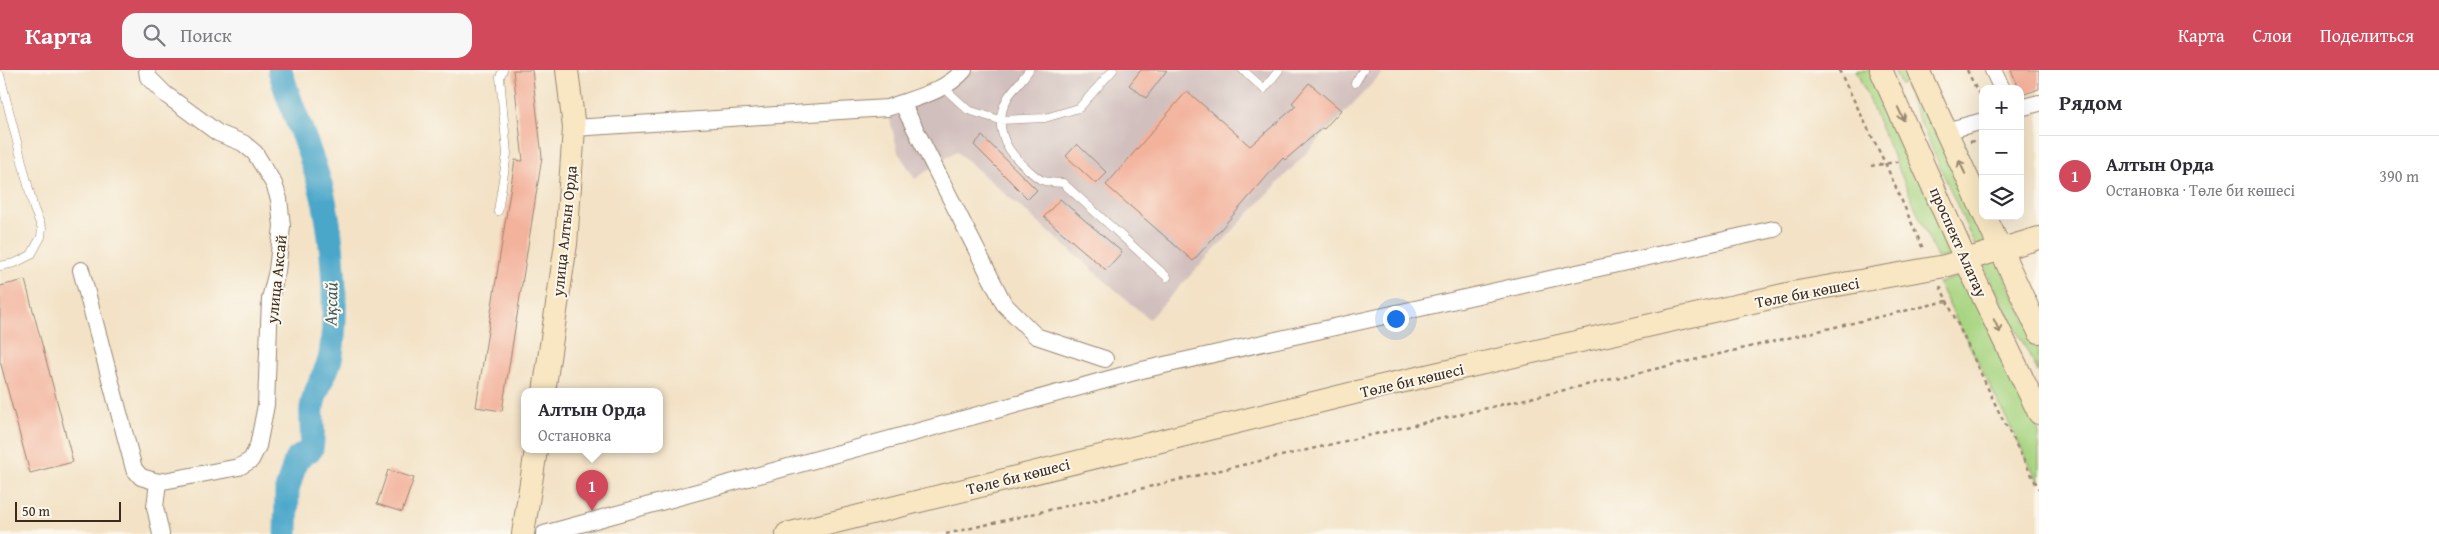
<!DOCTYPE html>
<html lang="ru">
<meta charset="utf-8">
<style>
:root{--surface:#fff;--page:#f7f7f7;--text:#2b2b33;--muted:#7c7c81;--line:#e1e1e2;--accent:#d1495b}
body{margin:0;font-family:"Gentium Book Plus",serif;background:var(--page);color:var(--text)}
.controls{position:absolute;right:15px;top:15px;display:grid;overflow:hidden;border-radius:10px;box-shadow:0 5px 20px #0002}
.controls button{width:45px;height:45px;display:grid;place-items:center;padding:0;border:0;border-bottom:1px solid var(--line);background:var(--surface);color:var(--text);font:25px sans-serif}
.scale{position:absolute;left:15px;bottom:12px;width:106px;box-sizing:border-box;padding-left:5px;border:2px solid #3b2a1e;border-top:0;font-size:14px;line-height:18px;white-space:nowrap;color:#3b2a1e;-webkit-text-stroke:4px #fbf7ec;paint-order:stroke}
.you{position:absolute;left:1395px;top:248px;width:18px;height:18px;margin:-12px;border:4px solid #fff;border-radius:50%;background:#1a73e8;box-shadow:0 0 0 8px #1a73e833}
.badge{display:grid;place-items:center;width:32px;height:32px;border-radius:50%;background:var(--accent);color:#fff;font-size:16px;font-weight:700}
.pin{position:absolute;translate:-50% -41px;filter:drop-shadow(0 1px 2px #0008)}
.pin::after{content:'';position:absolute;top:26px;width:18px;height:15px;background:inherit;clip-path:polygon(0 0,100% 0,50% 100%)}
.popup{position:absolute;left:521px;top:318px;width:142px;height:65px;box-sizing:border-box;display:grid;place-content:center;border-radius:10px;background:var(--surface);filter:drop-shadow(0 1px 4px #0005);font-size:16px;white-space:nowrap;color:var(--muted)}
.popup b{font-size:19px;color:var(--text)}
.popup::after{content:'';position:absolute;left:50%;top:100%;margin-left:-10px;border:10px solid transparent;border-top-color:var(--surface)}
.list{margin:0;padding:0;list-style:none}
h2{display:flex;justify-content:space-between;align-items:center;height:65px;margin:0;padding:0 20px;font-size:21px}
h2 small{font-size:16px;font-weight:400;color:var(--muted)}
.list li{display:grid;grid-template-columns:32px 1fr auto;gap:15px;align-items:center;box-sizing:border-box;height:80px;padding:0 20px;border-top:1px solid var(--line)}
.list b{display:block;font-size:19px;white-space:nowrap}
.list p{margin:0;font-size:16px;white-space:nowrap;color:var(--muted)}
.list em{font-size:16px;font-style:normal;color:var(--muted)}
.icon{flex:none;width:28px;height:28px;fill:none;stroke:currentColor;stroke-width:2;stroke-linecap:round;stroke-linejoin:round}
.map{position:relative;flex:none;width:2039px;height:464px;overflow:hidden}
header{display:flex;align-items:center;gap:30px;box-sizing:border-box;height:70px;padding:0 25px;background:var(--accent);color:#fff}
header strong{font-size:24px}
nav{display:flex;gap:28px;margin-inline-start:auto;font-size:18px}
.search{width:350px;height:45px;background:var(--page);display:flex;align-items:center;gap:12px;box-sizing:border-box;padding:0 18px;border-radius:15px;color:var(--muted);font-size:19px}
main{display:flex}
aside{flex:1;background:var(--surface)}
.map>svg:first-child{display:block}
.industrial{fill:#d1bfbd}
.green{fill:#a8d582;stroke:#728050}
.lines{fill:none;stroke-linecap:round;stroke-linejoin:round}
.river{stroke:#4ca7ca;stroke-width:25}
.building{fill:#f3b29c}
.lane-casing{stroke:#978672;stroke-width:9}
.street-casing{stroke:#978672;stroke-width:18}
.secondary-casing{stroke:#978672;stroke-width:24}
.path{stroke:#978672;stroke-width:2.5;stroke-dasharray:4 4;stroke-linecap:butt}
.lane{stroke:#fff;stroke-width:8}
.street{stroke:#fff;stroke-width:16}
.secondary{stroke:#f9e7c3;stroke-width:22}
.oneway{stroke:#9a8870}
.labels{text-anchor:middle;stroke-width:4;stroke-linejoin:round;paint-order:stroke}
.street-label{font-size:16px;fill:#3b2a1e;stroke:#fbf7ec}
.water-label{font-size:18px;font-style:italic;fill:#425c63;stroke:#fbf7ec}
</style>
<header>
<strong>Карта</strong>
<div class="search"><svg class="icon" aria-label="search" viewBox="0 0 24 24"><circle cx="10" cy="10" r="6"/><path d="M15 15l6 6"/></svg>Поиск</div>
<nav><a>Карта</a><a>Слои</a><a>Поделиться</a></nav>
</header>
<main>
<div class="map">
<svg width="2039" height="464" viewBox="0 0 2039 464">
<rect width="100%" height="100%" fill="#fbf7ec"/>
<filter id="ink" filterUnits="userSpaceOnUse"><feTurbulence type="fractalNoise" baseFrequency=".02" numOctaves="2"/><feDisplacementMap in="SourceGraphic" scale="10" xChannelSelector="R" yChannelSelector="G"/><feConvolveMatrix kernelMatrix="1 2 1 2 8 2 1 2 1" color-interpolation-filters="sRGB"/></filter>
<filter id="wash" filterUnits="userSpaceOnUse"><feTurbulence type="fractalNoise" baseFrequency=".0096" numOctaves="4" result="noise"/><feDisplacementMap in="SourceGraphic" scale="20" xChannelSelector="R" yChannelSelector="G"/><feGaussianBlur stdDeviation="1.12" result="paint"/><feColorMatrix in="noise" values="0 0 0 0 0 0 0 0 0 0 0 0 0 0 0 0 0 1.4 0 .05"/><feComposite in="paint" operator="in"/></filter>
<g filter="url(#wash)">
<rect width="100%" height="100%" fill="#f3e2c6"/>
<path class="industrial" d="M970 0H1385L1149 249 956 81 915 109 898 82 887 38Z"/>
<path class="green" d="M1856 0H1872L1954 186 1937 188Z
M1894 0H1909L1914 9 1901 15Z
M1916 14 1988 174 1977 180 1905 18Z
M1996 189 2039 278 2038 302 1983 195Z
M1963 205 2039 361V413L1938 213Z"/>
<g class="lines">
<path class="river" d="M280 0C291 39 309 76 320 115 333 160 338 238 331 285 328 303 314 318 312 338 311 352 314 365 311 379L296 390 287 420 286 464"/>
</g>
<g id="blocks">
<path class="building" d="M513 0H532L542 87 502 341 476 337 515 90 523 91Z
M1141 0H1167L1146 28 1129 15Z
M2011 0H2039V19L2022 25Z
M1309 13 1341 40 1324 59 1322 58 1285 90 1283 88 1193 191 1106 115 1187 21 1250 76 1296 36 1292 33Z
M982 66 1037 120 1028 129 974 75Z
M1077 74 1107 103 1096 114 1066 86Z
M1060 129 1122 182 1106 200 1044 147Z
M25 210 73 392 30 403 0 291V216Z
M388 400 414 408 402 442 377 434Z"/>
</g>
</g>
<g filter="url(#ink)">
<use href="#blocks" fill-opacity="0" stroke="#978672" stroke-width="1"/>
<g class="lines">
<defs>
<path id="lane" d="M1029 0C1023 9 1014 18 1008 27 993 53 1003 77 1023 95 1041 111 1039 112 1063 113L1167 207
M1243 0 1264 19 1279 0
M0 5 34 139 42 158 41 167 31 185 15 193 0 196
M1355 13 1363 0
M942 16 968 40 1000 50 1045 48 1079 38 1113 0
M498 141 507 84 500 7 503 0"/>
<path id="street" d="M147 0 148 7 165 24 218 63 243 73 255 83 274 114 279 129 282 156 277 201 270 229 266 335 258 376 251 390 239 397 158 412 155 437 161 464
M1993 0 2002 19
M902 33 1004 234 1036 266 1105 289
M2020 38 2039 33
M574 58 887 38C914 28 945 22 964 0
M1946 61 1983 51
M81 200 134 399 141 407 158 412
M544 464 1142 300 1774 159"/>
<path id="secondary" d="M1881 0 1966 191 2039 343
M1918 0 1983 142
M1985 146 2039 262
M544 322 566 174 574 58 567 0
M523 464 536 380
M787 464 1378 317 1792 223 1945 196 2039 168"/>
</defs>
<use href="#lane" class="lane-casing"/>
<use href="#street" class="street-casing"/>
<use href="#secondary" class="secondary-casing"/>
<path class="path" d="M1839 0 1886 95 1924 181
M1967 0 1983 33
M1970 72 1983 69
M1871 96 1902 91
M2020 98 2021 99
M1940 216 1998 340 2039 419
M946 464 1947 231"/>
<use href="#lane" class="lane"/>
<use href="#street" class="street"/>
<use href="#secondary" class="secondary"/>
</g>
<defs><path id="oneway-shaft" d="M-6 0H5M1.5-3L5.5 0L1.5 3" fill="none" stroke-width="1.6" stroke-linecap="round" stroke-linejoin="round" transform="scale(1.25)"/></defs>
<g class="oneway">
<use href="#oneway-shaft" transform="translate(1901 44) rotate(65)"/>
<use href="#oneway-shaft" transform="translate(1962 97) rotate(-115)"/>
<use href="#oneway-shaft" transform="translate(1997 256) rotate(64)"/>
</g>
</g>
<g class="labels">
<g class="street-label">
<text transform="translate(564 161) rotate(-84)" y="6">улица Алтын Орда</text>
<text transform="translate(1959 172) rotate(66)" y="6">проспект Алатау</text>
<text transform="translate(276 209) rotate(-84)" y="6">улица Аксай</text>
<text transform="translate(1807 222) rotate(-11)" y="6">Төле би көшесі</text>
<text transform="translate(1412 310) rotate(-13)" y="6">Төле би көшесі</text>
<text transform="translate(1018 406) rotate(-14)" y="6">Төле би көшесі</text>
</g>
<g class="water-label">
<text transform="translate(331 234) rotate(-89)" y="6">Ақсай</text>
</g>
</g>
</svg>
<div class="controls">
<button>+</button>
<button>−</button>
<button><svg class="icon" aria-label="layers" viewBox="0 0 24 24"><path d="M12 4l9 5-9 5-9-5zM3 14l9 5 9-5"/></svg></button>
</div>
<div class="scale">50 m</div>
<div class="you"></div>
<div class="pin badge" style="left:592px;top:441px">1</div>
<div class="popup"><b>Алтын Орда</b>Остановка</div>
</div>
<aside>
<h2>Рядом<small></small></h2>
<ul class="list">
<li><span class="badge">1</span><div><b>Алтын Орда</b><p>Остановка · Төле би көшесі</p></div><em>390 m</em></li>
</ul>
</aside>
</main>
